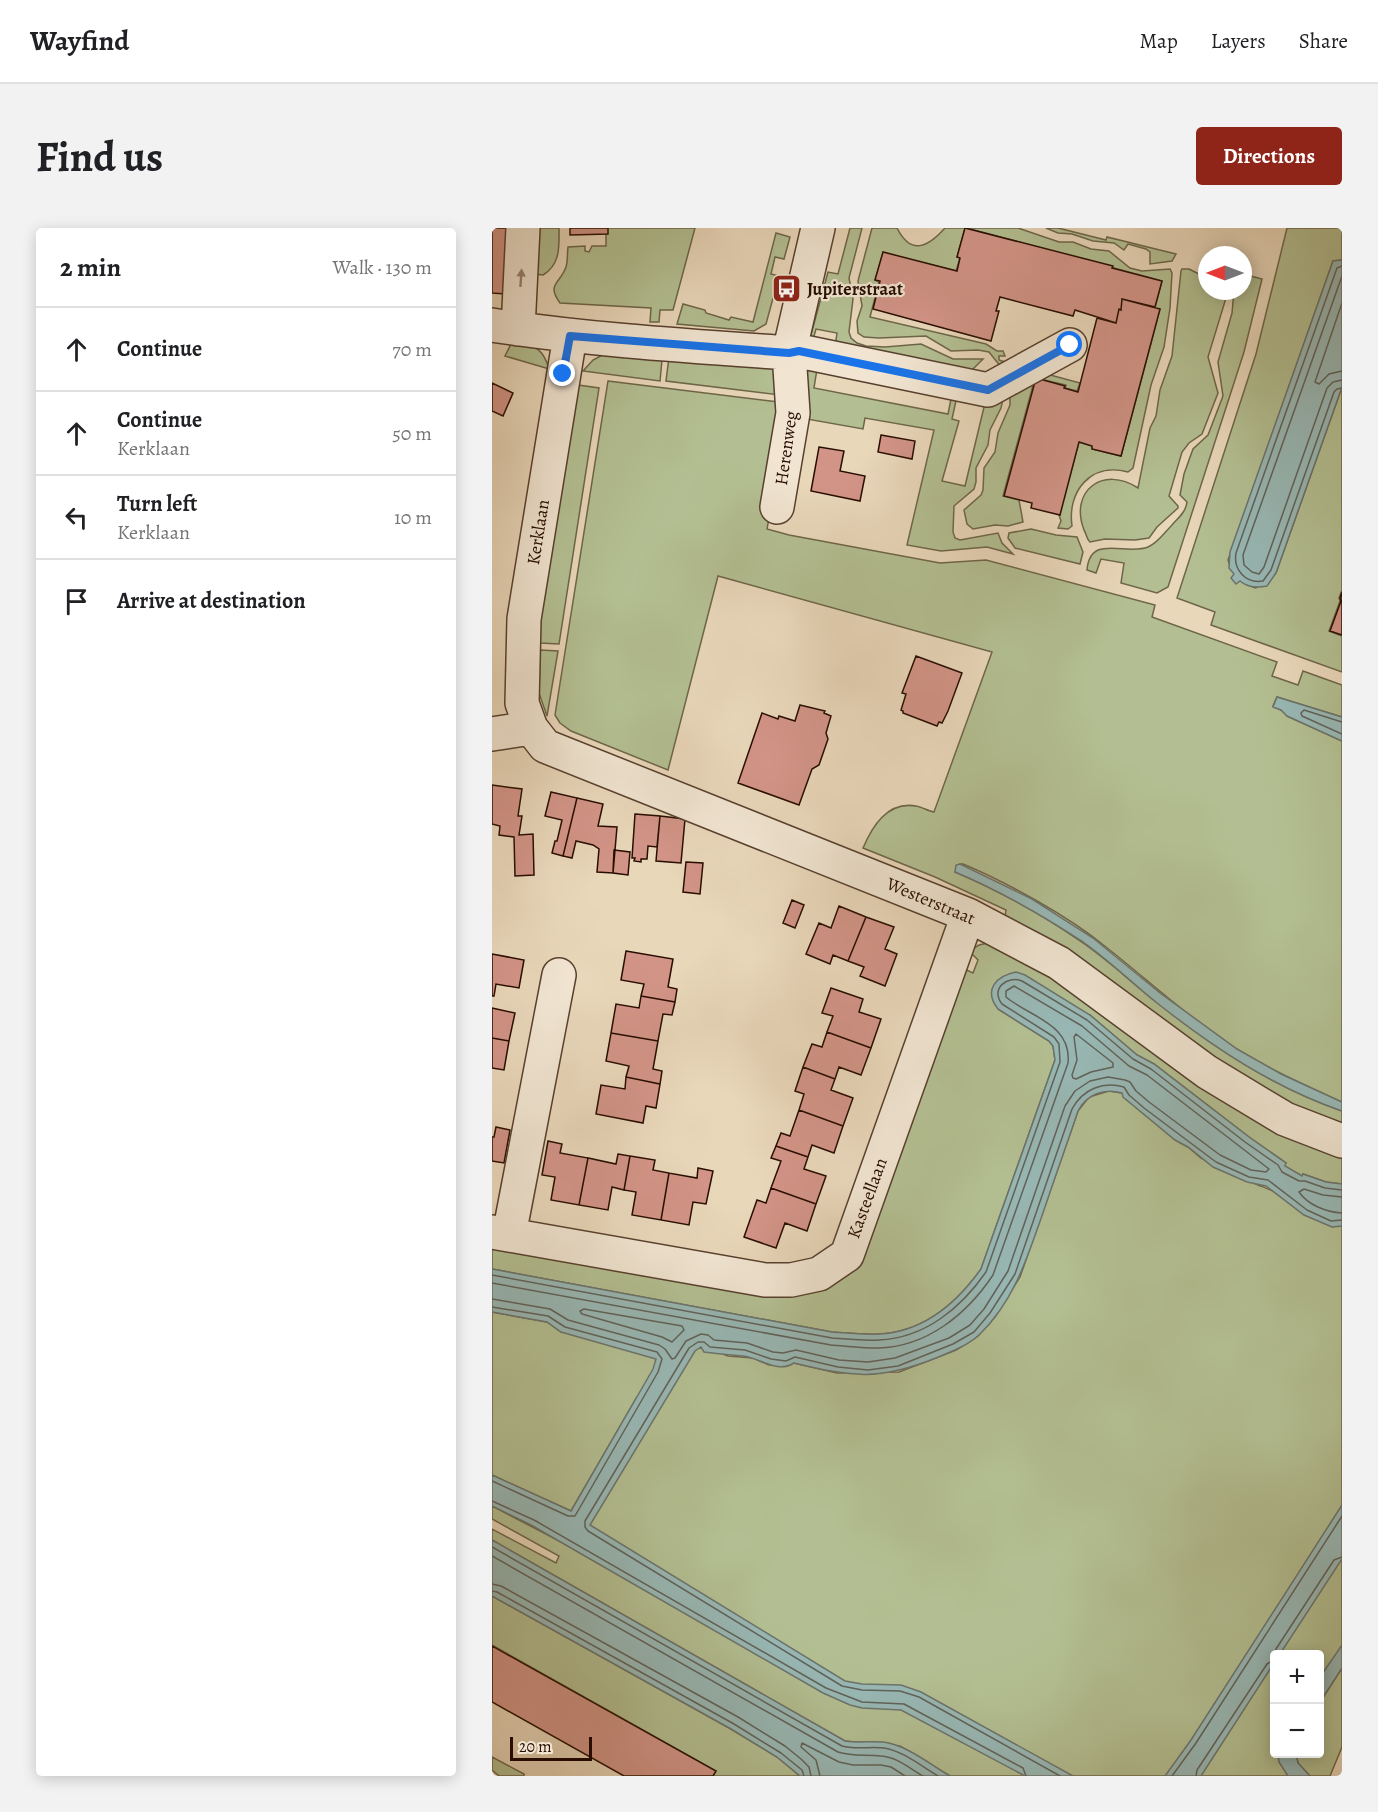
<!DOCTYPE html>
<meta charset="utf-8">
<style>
:root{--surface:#fff;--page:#f2f2f2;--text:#202124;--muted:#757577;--line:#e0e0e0;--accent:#8f2418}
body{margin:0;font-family:Alegreya,serif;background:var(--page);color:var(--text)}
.controls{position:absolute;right:18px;bottom:18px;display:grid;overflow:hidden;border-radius:6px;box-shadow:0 3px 15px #0003}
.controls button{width:54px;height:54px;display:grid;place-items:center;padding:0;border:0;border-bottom:2px solid var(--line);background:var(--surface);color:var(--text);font:30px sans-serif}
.compass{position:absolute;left:706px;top:18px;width:54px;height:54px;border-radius:50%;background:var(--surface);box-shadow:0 3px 15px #0003;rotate:270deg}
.scale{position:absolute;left:18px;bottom:15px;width:82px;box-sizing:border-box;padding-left:6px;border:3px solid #280d00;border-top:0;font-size:16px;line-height:21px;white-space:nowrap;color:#280d00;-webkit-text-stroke:4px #f1e5d2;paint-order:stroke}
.stop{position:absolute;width:18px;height:18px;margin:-14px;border:4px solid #1a73e8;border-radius:50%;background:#fff}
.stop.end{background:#1a73e8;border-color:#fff;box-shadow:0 2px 6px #0008}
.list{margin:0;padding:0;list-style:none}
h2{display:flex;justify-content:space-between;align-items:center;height:78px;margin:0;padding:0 24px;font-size:26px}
h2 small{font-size:20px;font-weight:400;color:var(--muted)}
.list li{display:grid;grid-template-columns:39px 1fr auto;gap:18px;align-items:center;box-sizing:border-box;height:84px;padding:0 24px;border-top:2px solid var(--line)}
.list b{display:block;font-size:22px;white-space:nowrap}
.list p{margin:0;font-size:20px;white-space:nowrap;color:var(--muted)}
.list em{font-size:20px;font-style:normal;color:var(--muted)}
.icon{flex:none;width:33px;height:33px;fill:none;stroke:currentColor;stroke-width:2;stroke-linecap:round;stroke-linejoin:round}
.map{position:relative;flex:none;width:850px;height:1548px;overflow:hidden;border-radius:6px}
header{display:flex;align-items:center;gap:36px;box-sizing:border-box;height:84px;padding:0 30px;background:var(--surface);border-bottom:2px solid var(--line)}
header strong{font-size:28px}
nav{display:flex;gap:33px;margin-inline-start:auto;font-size:21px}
.intro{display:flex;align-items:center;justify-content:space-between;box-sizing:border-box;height:144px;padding:0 36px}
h1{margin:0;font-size:42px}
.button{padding:15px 27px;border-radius:6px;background:var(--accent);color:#fff;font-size:21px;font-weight:700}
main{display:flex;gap:36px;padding:0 36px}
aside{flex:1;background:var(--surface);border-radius:6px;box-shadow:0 3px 15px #0003}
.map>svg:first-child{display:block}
.green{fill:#b3bf92;stroke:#6e6649;stroke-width:1.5}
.water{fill:#98b8b5;stroke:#6b746d;stroke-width:1.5}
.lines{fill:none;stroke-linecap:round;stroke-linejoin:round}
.shore{stroke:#60625a;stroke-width:1.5}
.building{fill:#d29487;stroke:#280d00;stroke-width:1.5}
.minor-casing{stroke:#58402e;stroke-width:36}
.minor{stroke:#f1e5d2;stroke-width:33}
.oneway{fill:#978474}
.route{stroke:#1a73e8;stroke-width:8}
.labels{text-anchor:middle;stroke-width:4.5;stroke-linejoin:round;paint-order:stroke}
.poi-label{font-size:18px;font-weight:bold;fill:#280d00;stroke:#f1e5d2;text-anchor:start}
.street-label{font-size:18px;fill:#280d00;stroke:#f1e5d2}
</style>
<header>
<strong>Wayfind</strong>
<nav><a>Map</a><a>Layers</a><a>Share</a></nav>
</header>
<div class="intro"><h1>Find us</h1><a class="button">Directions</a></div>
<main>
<aside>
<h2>2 min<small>Walk · 130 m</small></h2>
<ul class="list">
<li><svg class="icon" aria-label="ahead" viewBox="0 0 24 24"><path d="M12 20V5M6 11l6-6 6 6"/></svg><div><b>Continue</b></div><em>70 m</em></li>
<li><svg class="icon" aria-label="ahead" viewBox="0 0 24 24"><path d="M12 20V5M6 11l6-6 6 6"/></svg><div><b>Continue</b><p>Kerklaan</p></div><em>50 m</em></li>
<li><svg class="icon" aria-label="left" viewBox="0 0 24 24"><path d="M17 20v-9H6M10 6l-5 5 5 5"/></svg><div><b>Turn left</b><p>Kerklaan</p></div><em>10 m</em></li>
<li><svg class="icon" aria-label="arrive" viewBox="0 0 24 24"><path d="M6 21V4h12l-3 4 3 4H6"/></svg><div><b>Arrive at destination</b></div></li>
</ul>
</aside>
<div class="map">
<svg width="850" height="1548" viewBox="0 0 850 1548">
<rect width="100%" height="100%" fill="#e9d7ba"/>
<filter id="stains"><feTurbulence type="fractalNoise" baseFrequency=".00333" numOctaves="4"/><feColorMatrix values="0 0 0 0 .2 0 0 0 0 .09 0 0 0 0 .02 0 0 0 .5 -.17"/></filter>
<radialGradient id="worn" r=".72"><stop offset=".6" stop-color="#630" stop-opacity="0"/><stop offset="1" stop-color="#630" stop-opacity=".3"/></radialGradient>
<path class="green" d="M39 0H67C67 18 69 36 51 47L43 46Z
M114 0H203L181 82H168L167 94H158L159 80 68 75C54 56 68 56 74 39 76 33 75 26 76 19L93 18V23L97 24 100 18H114Z
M358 0H370L357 50 361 71 357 104 359 110 365 115 374 118 393 119 429 116 461 131H491L479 143 343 119 345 105 324 101 320 115 317 114 336 44 346 46Z
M380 0H405C419 28 436 19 453 0H473L465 29 468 30 464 43 391 25 383 52 387 54 378 89 494 116 505 123H511L513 128H507V132L516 135 509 139 497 124 486 122 459 123 434 108 387 110 372 109 366 105 365 93 370 78 366 53Z
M475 0H526L567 14H581L599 21 617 23 638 40 650 43 678 41 680 45 678 80 672 119 659 157 641 240 636 244C599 234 575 263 580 298L576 301 566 300 569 293 567 287 587 214 600 218V221L629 228 668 81 663 79 670 53Z
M554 0H566L614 12 615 9 684 26 680 33 658 36V24L654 21 636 16 632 22 622 15 601 13 580 6 566 5Z
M795 0H850V32L841 33 736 332C740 346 750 356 764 360L784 345 850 159V362L847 370 848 373 837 403 850 408V444L719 397 723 384 685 370 764 126Z
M284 5 298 9 292 31 283 29 279 46 287 48 274 96 262 103 185 96 191 76 213 82 214 85 237 92 239 89 261 94Z
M697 41 715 50V63H734V70L716 129 726 165 710 206 697 215 690 224 677 268 686 278V280L665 299 657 310 643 312 613 311 598 314C594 310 595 307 592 302 577 263 611 237 646 260L658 200 664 188 668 162 680 128 689 43 690 41Z
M751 46 770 51 752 124 676 359 665 365 629 355 632 335 609 331 604 345 595 342C598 305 634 328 656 319 665 316 673 304 680 297 686 290 694 284 695 274L688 267 692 246 701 221 716 207 731 168 726 134 740 85 742 63H751Z
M22 110C41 118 51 119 57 141L13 128Z
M114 125 170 132 168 153 91 143 101 132Z
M177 129 280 139 287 148 288 167 174 153Z
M311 137 325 141 322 160 456 186 460 166 465 168 460 191 467 193 450 253 473 258 493 175 511 171 509 180 498 202 496 217 484 240V254L482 261 462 278 461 304 463 310 468 312 506 305 510 315 521 326 495 319 449 323 415 317 442 202 373 190 371 201 309 190Z
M547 144 588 155 585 163 573 160 574 157 543 150 511 268 527 272 531 294 516 298 503 297 481 301 475 296 472 282 489 267 491 262 492 240 503 224 506 205 518 177V161Z
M116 153 295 175 296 184 275 301 297 307 448 335 494 332 663 377 660 389 785 434 780 448 806 457 811 443 850 457V489L785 469 781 478 795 485V488L850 513V874C808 855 766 836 728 810 688 782 652 749 614 719 576 688 516 655 471 636H468L463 644C508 663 551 687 591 715 617 733 640 755 666 775 722 820 781 859 850 883V899L809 882 754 855 513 688 514 682 443 649 371 620C380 599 395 573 424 578 430 579 436 583 442 584L500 424 226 348 176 542 79 503 68 495 63 487Z
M86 157 107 160 67 416 48 415 49 388Z
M539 301 564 307 585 309 591 324 588 336 523 320 516 310 517 305Z
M48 422 66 423 55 488 47 465Z
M500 714 509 715 850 926V956L834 954 811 946 810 948 792 938 794 935 757 909 662 836 645 827 598 787 506 781 557 813 561 818 563 832 489 1041C464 1076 431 1104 387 1106 372 1107 355 1105 340 1104L0 1041V1017L285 1066C316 1068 330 1066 354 1046L468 739 481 745 486 732 477 723 487 717Z
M617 863 630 865 683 912 696 919 709 930 768 958C775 958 834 992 845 998H850V1423L828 1455V1426H782V1526H792L800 1548H458L408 1518 353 1513 0 1312V1301L64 1335 67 1328 0 1291V1278L73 1316 145 1169 79 1283 0 1247V1084L55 1094 69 1104 210 1118 236 1128 261 1130 277 1137 302 1135 345 1145 407 1144 464 1122 486 1108 503 1089 528 1049 586 883 597 869Z
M0 1368 239 1501 285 1529 308 1548H221L224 1543 0 1417Z
M850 1440V1519L838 1548H818L806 1535 804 1526H828V1474Z
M0 1529 32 1546V1548H7L0 1542Z"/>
<path class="water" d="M850 32V159L784 345 775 358C765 360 756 360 748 353L744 356 739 350 742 346 737 340 738 324 841 33Z
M785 469 850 489V513L795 488 789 482 781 479Z
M468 636 540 671 601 710 668 765 745 821 789 846 850 874V883C781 859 722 820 665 775 640 755 617 732 591 714 550 687 508 663 463 644L464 637Z
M524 744 533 747 598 787 645 827 662 836 757 909 794 935 793 938 810 948 811 946 834 954 850 956V998L840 999 812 987 774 958 755 954 721 939 696 919 683 912 631 869 630 865C612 860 595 866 586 883 575 916 563 949 552 982 536 1027 523 1072 488 1106 477 1117 459 1124 444 1130 387 1153 360 1149 302 1135 285 1146 269 1130 251 1128 238 1127 226 1126 212 1124L209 1119 203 1123 98 1297 353 1453 370 1456 409 1457 429 1464 581 1548H533L409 1482 370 1480 358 1477 331 1465 39 1297 0 1278V1247L79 1283 161 1141 164 1131 69 1104 55 1094 0 1084V1041L340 1104C355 1105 372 1107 387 1106 431 1104 464 1076 489 1041L563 832 561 818 557 813 506 781C491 762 504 748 524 744Z
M850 1277V1331L788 1426H782V1435L709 1548H673L699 1512Z
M0 1312 353 1513C366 1515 378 1513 391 1514 413 1516 439 1537 458 1548H308L285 1529 239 1501 0 1368Z
M850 1417V1440L828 1474V1449Z
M786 1526H804L806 1535 818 1548H796L787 1534Z"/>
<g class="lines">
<path class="shore" d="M850 38 845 40 744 325C741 342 754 356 771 353L779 342 842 164 845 161 850 160
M850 48 751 327 752 337 760 344 767 346 772 339 835 160 841 154 850 152
M850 75 823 154 827 156 837 146 850 143
M850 494 812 482 809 485 810 488 850 506
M584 806 621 835V839L599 844 584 851 581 850 580 847 585 832 582 809Z
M850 969 831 967 812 961 807 964C816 977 834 984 850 985
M0 1047 340 1110C355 1111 371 1113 387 1112 433 1110 469 1080 494 1044L568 834 567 816 562 809 510 776C498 761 515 747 530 753L595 792 641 831 659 841 753 914 786 937 790 944 807 953H813L833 960 850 962
M0 1055 339 1117C354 1118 370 1120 386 1120 435 1119 475 1086 501 1047L576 835C580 796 538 789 514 769V763L522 758 590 798 637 838 655 847 777 941 774 944 759 942 728 927 657 874 644 863 638 854 633 852 616 849 598 853 583 863 573 878 516 1043 492 1081 478 1097 457 1110 403 1130 376 1134 347 1132 304 1122 291 1125 281 1124 255 1115 222 1112 216 1107 209 1106 194 1113 183 1130 180 1131 173 1121 167 1117 76 1092 58 1081 0 1071
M0 1079 56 1088 73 1099 165 1124 170 1131 166 1144 83 1288H76L0 1253
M92 1081 190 1098 192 1102 180 1114 170 1109 90 1086 88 1083Z
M0 1273 42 1292 334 1460 370 1474 412 1476 531 1540 534 1548
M0 1319 350 1518C364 1522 378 1518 392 1520 411 1523 429 1538 446 1548
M0 1328 346 1524C361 1529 374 1526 389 1528 405 1529 417 1540 431 1548
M0 1356 9 1358 246 1489 293 1518 309 1531 317 1539 319 1548
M0 1363 5 1364 242 1496 289 1525 310 1542 312 1548
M783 1426 784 1421 842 1332 850 1329
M328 1548 324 1532 309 1519 310 1515 347 1534 361 1537H389L399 1539 413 1548
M568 1548 427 1469 408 1463 370 1462 350 1458 96 1303 93 1299V1293L197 1120 206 1114H212L218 1119 253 1122 279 1131 294 1133 303 1129 346 1139 376 1142 406 1138 461 1116 482 1104 498 1085 523 1046 580 881C591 861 611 853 632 859L637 867 652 880 724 934 757 949 776 952 815 982 839 993 850 992
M680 1548 704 1515 850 1288
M704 1548 705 1542 775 1436 782 1432"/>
</g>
<path class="building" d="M0 0H20L13 66 0 65Z
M78 0H116V6L78 7Z
M473 0 621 38 620 40 670 53 663 79 630 71 629 82 627 81 624 95 583 82 581 88 508 69 504 83H507L499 113 381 81 388 53 383 52 391 24 465 43 468 30 465 29Z
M630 71 668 81 629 228 600 221V218L587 214 568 287 539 280 540 275 512 268 544 150 573 158 572 160 586 164 605 90 624 95 627 81 629 82Z
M0 155 21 165 11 188 0 183Z
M389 207 423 213 420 231 386 224Z
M327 219 352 223 348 243 373 248 368 273 319 263Z
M850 364V407L838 403 849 373 848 370Z
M424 428 470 445 456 483 450 495 447 494 445 498 411 485V483L409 482 414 466 410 465Z
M308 477 333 483 332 485 339 488 334 505 336 511 327 537 320 541 307 577 246 555 270 485 286 491 287 488 303 493Z
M0 557 30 561 26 588H30L27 607 41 606 42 647 23 648 22 609 7 607 8 598 0 596Z
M59 564 85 570 71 628 60 625 63 613H65L70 592 53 588Z
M85 570 111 576 106 598 125 599 121 645 105 644 107 621 101 617 84 613 80 630 71 628Z
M143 586 168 588 165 619 156 618 155 631H149V634L142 633 143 630H140Z
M168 588 193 591 189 635 164 633Z
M122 622 138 624 136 647 121 645Z
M194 634 211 635 208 666 191 664Z
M300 672 312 677 303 700 291 695Z
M347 678 374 689 356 733 341 727 338 736 314 726 327 695 339 700Z
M374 689 402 699 393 721 405 726 393 758 368 748 372 739 356 733Z
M134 723 181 731 176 759 185 761 183 774 149 768 152 756 129 752Z
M0 726 32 732 27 760 4 756 2 768H0Z
M339 760 371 771 367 784 389 791 379 820 335 804 341 788 330 785Z
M149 768 183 774 180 787 171 786 166 813 119 805 124 776 147 780Z
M0 780 23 785 17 813 0 810Z
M335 804 379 820 369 847 347 839 343 851 311 839 320 816 330 819Z
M119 805 166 813 161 841 170 843 168 856 134 849 137 838 114 833Z
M0 810 17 813 12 842 0 840Z
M311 839 343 851 339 862 361 870 351 898 307 882 312 866 303 863Z
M134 849 168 856 164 880 154 878 151 895 104 886 109 857 133 861Z
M307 882 351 898 342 925 320 917 316 929 284 918 289 905 298 908Z
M4 899 18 902 12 935 0 933V909H2Z
M56 913 70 916 68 925 96 930 87 977 59 972 63 949 50 947Z
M284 918 316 929 312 941 334 948 324 976 279 960 289 933 279 930Z
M126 926 138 928 132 962 120 959 116 982 87 977 96 930 124 936Z
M138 928 163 932 161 942 177 945 169 992 140 987 144 964 132 962Z
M206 940 221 943 214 976 201 974 197 997 169 992 177 945 205 950Z
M279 960 324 976 315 1003 293 995 284 1020 252 1009 265 972 274 975Z
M0 1418 224 1543 221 1548H132L0 1474Z"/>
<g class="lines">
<defs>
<path id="minor" d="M0 97C98 112 197 118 297 125L307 123 496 162 578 117
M26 101 31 0
M78 108 32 391 30 475 39 500 53 518 476 687 567 735 715 844 793 891 850 913
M285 279 301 185 297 125 326 0
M0 506 39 500
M0 1004 273 1052H299L327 1046 355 1027 476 687
M17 1007 67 747"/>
</defs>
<use href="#minor" class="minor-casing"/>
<use href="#minor" class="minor"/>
</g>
<defs><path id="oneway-solid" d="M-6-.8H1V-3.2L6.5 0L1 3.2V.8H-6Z" transform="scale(1.5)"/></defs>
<use class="oneway" href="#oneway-solid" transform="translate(29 50) rotate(-86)"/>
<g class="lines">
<path class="route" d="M71 146 78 108 297 125 307 123 496 162 578 117"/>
</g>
<defs>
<symbol id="bus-square" viewBox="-11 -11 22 22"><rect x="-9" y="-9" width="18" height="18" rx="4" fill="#8f2418" stroke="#f1e5d2"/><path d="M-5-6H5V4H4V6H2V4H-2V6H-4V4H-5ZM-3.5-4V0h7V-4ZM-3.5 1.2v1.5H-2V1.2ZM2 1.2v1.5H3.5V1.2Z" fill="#fff"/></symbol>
</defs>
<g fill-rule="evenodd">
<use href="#bus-square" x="278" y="44" width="33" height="33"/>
</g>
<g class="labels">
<g class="poi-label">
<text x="315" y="67">Jupiterstraat</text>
</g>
<g class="street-label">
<text transform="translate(294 220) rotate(-82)" y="6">Herenweg</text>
<text transform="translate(46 304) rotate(-81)" y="6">Kerklaan</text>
<text transform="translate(439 673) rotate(23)" y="6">Westerstraat</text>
<text transform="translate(375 970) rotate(-70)" y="6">Kasteellaan</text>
</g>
</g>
<rect width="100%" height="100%" filter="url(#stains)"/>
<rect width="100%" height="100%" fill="url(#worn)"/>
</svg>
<div class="controls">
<button>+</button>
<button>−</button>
</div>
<svg class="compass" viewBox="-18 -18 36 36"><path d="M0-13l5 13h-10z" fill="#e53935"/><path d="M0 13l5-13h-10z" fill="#757577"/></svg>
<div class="scale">20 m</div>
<div class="stop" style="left:578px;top:117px"></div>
<div class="stop end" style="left:71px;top:146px"></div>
</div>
</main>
